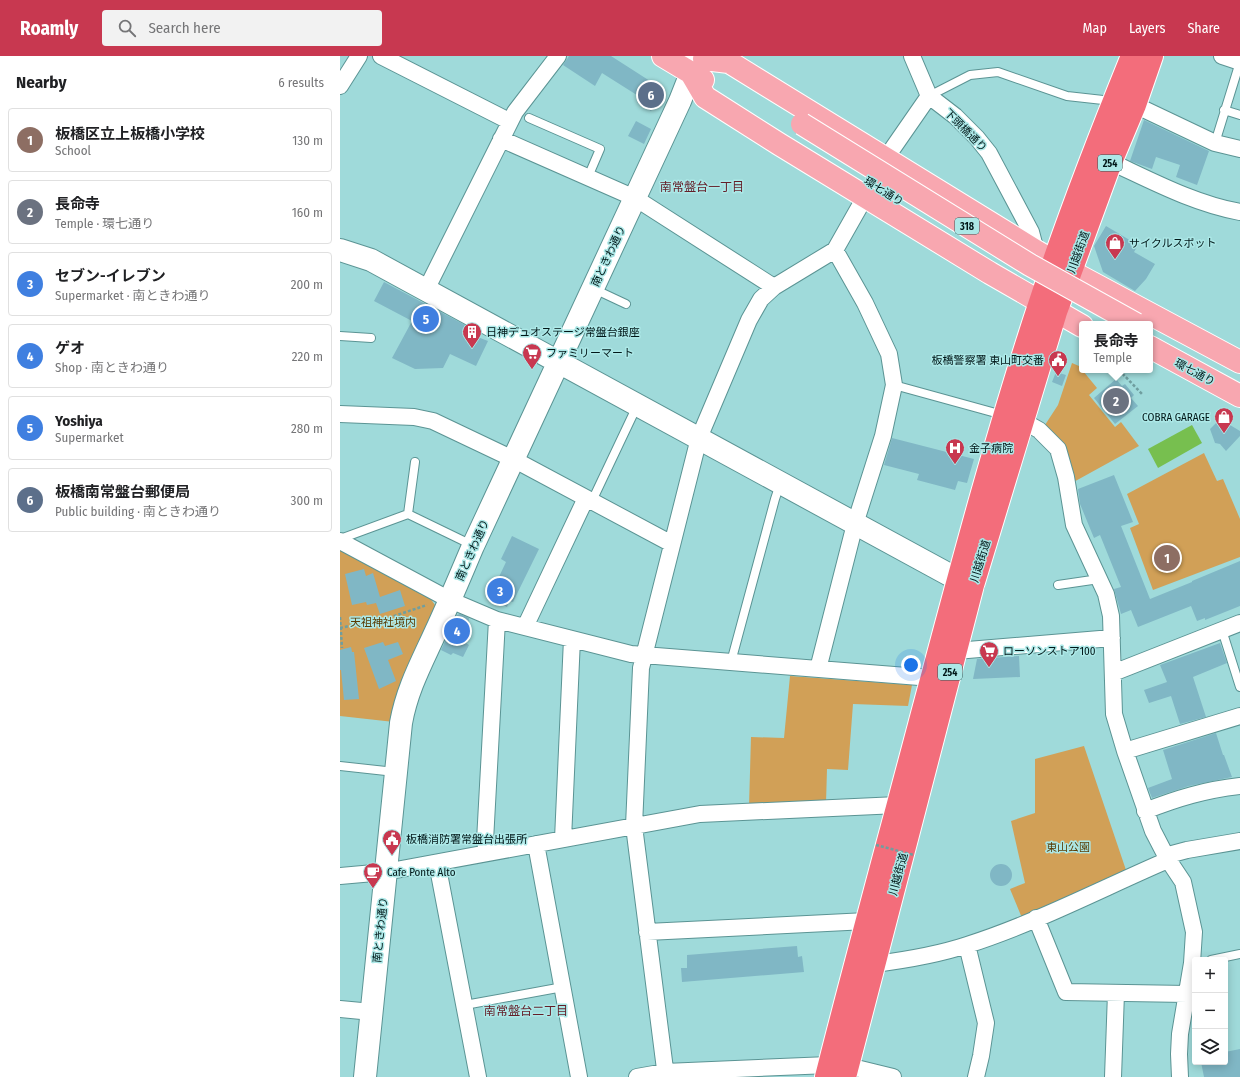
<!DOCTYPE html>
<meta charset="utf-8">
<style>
:root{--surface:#fff;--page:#f2f2f2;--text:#202124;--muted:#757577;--line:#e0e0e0;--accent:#c83850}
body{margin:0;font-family:"Fira Sans Condensed","Noto Sans JP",sans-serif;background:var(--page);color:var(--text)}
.controls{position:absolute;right:12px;bottom:12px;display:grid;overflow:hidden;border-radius:4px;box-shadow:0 2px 10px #0003}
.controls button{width:36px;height:36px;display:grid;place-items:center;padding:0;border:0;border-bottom:1px solid var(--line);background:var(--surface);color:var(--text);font:20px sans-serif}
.you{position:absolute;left:571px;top:609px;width:14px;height:14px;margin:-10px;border:3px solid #fff;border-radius:50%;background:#1a73e8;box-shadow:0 0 0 6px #1a73e833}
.badge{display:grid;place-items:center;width:26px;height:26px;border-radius:50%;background:var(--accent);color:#fff;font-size:13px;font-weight:700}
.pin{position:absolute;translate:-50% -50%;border:2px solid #fff;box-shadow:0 1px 4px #0006}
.popup{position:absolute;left:739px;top:265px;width:74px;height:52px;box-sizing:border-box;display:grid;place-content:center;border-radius:4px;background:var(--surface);filter:drop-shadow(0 1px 3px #0005);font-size:13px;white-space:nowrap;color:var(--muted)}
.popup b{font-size:15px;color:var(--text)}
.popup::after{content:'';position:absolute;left:50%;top:100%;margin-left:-8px;border:8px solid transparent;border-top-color:var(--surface)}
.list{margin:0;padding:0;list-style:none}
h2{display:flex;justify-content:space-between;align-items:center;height:52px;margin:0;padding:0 16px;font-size:17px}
h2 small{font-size:13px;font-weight:400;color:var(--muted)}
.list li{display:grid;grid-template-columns:26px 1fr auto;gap:12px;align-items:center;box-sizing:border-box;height:64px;margin:0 8px 8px;padding:0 8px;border:1px solid var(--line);border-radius:4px}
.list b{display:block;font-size:15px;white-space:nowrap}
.list p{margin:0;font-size:13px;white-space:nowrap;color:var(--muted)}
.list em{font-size:13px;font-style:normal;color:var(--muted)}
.icon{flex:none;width:22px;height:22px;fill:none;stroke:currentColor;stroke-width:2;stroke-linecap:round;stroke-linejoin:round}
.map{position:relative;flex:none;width:900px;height:1021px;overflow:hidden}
header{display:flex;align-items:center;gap:24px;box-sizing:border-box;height:56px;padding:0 20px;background:var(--accent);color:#fff}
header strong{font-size:19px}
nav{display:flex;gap:22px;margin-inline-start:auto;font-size:14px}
.search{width:280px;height:36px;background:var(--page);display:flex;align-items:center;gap:10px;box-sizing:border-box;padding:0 14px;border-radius:4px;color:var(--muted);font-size:15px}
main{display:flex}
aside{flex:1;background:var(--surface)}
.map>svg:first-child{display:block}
.green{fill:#d1a057}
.water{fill:#77bf4f}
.building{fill:#80b7c5}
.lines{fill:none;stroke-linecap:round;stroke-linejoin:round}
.lane-casing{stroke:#5b9494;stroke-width:10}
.street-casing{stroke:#5b9494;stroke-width:18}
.secondary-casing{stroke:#5b9494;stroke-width:24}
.primary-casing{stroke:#fff;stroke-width:24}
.highway-casing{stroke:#fff;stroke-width:24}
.path{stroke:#6f9e9f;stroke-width:2.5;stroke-dasharray:3 2;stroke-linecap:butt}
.lane{stroke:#fff;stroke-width:8}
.street{stroke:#fff;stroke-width:16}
.secondary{stroke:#fff;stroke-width:22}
.primary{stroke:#f8a7b0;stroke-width:22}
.highway{stroke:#f36d7b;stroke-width:22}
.primary-bridge-casing{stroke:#fff;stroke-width:24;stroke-linecap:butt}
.path-bridge{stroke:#6f9e9f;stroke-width:2.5;stroke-dasharray:3 2;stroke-linecap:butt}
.primary-bridge{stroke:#f8a7b0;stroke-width:22}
.labels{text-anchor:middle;stroke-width:3;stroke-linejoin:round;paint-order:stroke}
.shield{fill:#ace8e7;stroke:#345656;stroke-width:1}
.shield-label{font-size:10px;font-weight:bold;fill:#011718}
.street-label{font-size:11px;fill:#011718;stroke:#ace8e7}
.poi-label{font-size:11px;fill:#011718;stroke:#ace8e7;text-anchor:start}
.park-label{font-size:11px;fill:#5a3c04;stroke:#ace8e7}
.neighbourhood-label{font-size:12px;fill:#641e28;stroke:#ace8e7}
</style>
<header>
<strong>Roamly</strong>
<div class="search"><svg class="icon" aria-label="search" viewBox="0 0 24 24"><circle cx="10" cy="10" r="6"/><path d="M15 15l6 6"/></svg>Search here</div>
<nav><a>Map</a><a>Layers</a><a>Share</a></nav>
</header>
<main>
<aside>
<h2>Nearby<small>6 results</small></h2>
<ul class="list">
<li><span class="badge" style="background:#8d6e63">1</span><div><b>板橋区立上板橋小学校</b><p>School</p></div><em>130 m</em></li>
<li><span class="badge" style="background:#6b7280">2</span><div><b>長命寺</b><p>Temple · 環七通り</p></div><em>160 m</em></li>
<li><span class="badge" style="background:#3f7fe0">3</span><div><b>セブン-イレブン</b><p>Supermarket · 南ときわ通り</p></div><em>200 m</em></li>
<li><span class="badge" style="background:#3f7fe0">4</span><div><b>ゲオ</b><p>Shop · 南ときわ通り</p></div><em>220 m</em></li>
<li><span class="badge" style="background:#3f7fe0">5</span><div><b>Yoshiya</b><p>Supermarket</p></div><em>280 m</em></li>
<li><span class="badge" style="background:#5c6f8a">6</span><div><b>板橋南常盤台郵便局</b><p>Public building · 南ときわ通り</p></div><em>300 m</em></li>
</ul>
</aside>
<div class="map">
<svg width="900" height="1021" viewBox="0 0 900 1021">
<rect width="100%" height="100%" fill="#9fdada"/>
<path class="green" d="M732 307 739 310 757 332 749 339 775 371 781 366 799 390 730 428 703 372 718 349Z
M864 397 877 425 883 423 900 463V501L813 534 790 472 799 468 787 438Z
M0 491 90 542 95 549V555L54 666 0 660Z
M450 620 572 629 568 650 513 648 508 714 487 713 486 747 409 751 411 681 444 682Z
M744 690 787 817 682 862 670 833 685 827 671 765 695 757V703Z"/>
<path class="water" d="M852 369 862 387 818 412 808 393Z"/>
<path class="building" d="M229 0H271L324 34 311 55 297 46 300 41 262 17 255 30 223 9Z
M804 64 869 95 857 129 836 121 840 109 816 101 812 113 790 105Z
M296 65 311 73 304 88 288 80Z
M766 170 798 189 794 196 815 208 806 223 795 235 763 216 754 190Z
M44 226 125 269 122 275 148 285 136 310 110 298 103 312 75 313 52 302 72 265 34 245Z
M716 316 726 319 722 330 712 326Z
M776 323 782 330 785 328 794 339 791 342 798 350 775 368 754 342Z
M880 363 900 375V380L886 395 880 388 875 387 870 373Z
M552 382 634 403 627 427 618 425 615 434 577 424 579 418 544 409Z
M774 419 793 466 781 470 810 543 852 526V525L900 505V550L865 564V562L857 565 851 550 798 571 791 554 781 558 774 533 781 531 760 479 754 482 740 448 738 433Z
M172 480 199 493 173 546 169 545 167 551 149 542 166 506 161 503Z
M24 513 26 520 33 517 40 541 60 534 65 550 40 558 36 547 27 549 26 546 12 549 5 518Z
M120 558 129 562 126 587 129 589 123 601 113 597 111 599 101 594 117 559Z
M43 586 45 590 58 586 63 598 48 604 56 625 39 633 24 592Z
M880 587 887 607 853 621 866 661 840 668 831 640 809 647 804 634 827 626 820 609Z
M11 591 12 596H14L19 643 4 644 1 614H0V594Z
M679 600 680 621 633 623 637 603Z
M876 677 883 699H884L892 721 849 730 812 742 808 732 832 723 823 694Z
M650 819a11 11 0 1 1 22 0a11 11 0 1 1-22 0Z
M457 890 458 901 462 900 464 916 342 926 341 912H347V899Z
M900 993V1021H864L861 1006H885V996Z"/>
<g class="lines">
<defs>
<path id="lane" d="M589 40 630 19 658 16 727 40 772 45
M884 54 900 59
M189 62 260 93 248 121
M875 87 900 6
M254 233 286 248
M0 280 31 282
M554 329 663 359
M252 445 297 350
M68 458 75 406
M0 483 68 458 132 489
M718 529 759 523
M882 574 900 631
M391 606 435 443 440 428
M0 710 55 716
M871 904 900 898
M125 949 223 931"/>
<path id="street" d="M41 0 169 65
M572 0 589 40 615 60 637 82 649 97 691 176 696 195
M882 0 900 6
M0 30 19 0
M795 49 875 87 900 93
M161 83 295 142 434 231
M546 102 589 40
M771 106C812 125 855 148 900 156
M86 234 175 56 218 0
M0 358 74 361 93 365 173 403 332 488
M683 365 699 374 718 393 726 421 734 469 766 538 771 560 774 658 785 695 813 775 827 802 843 826 854 876 852 907 840 978 839 998 840 1021
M0 485 110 544 157 564 291 598 592 622
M185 571 246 442
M616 595 772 582
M478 613 515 468 543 380 554 329 549 298 525 247 495 194
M773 617 900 567
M785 695 900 660
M805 755C838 742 865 734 900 730
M223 783 232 583
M196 788 239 1021
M147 797 145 785 157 564
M97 807 138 1021
M0 820 45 816 360 758 558 749
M696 862 726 936 847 938
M307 876 527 865
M627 889 646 967 641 1000 636 1021
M535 908C566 904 597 899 627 889 693 868 757 835 821 807L832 798 847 794 900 785
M0 953 32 956
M508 1010 553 1021
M297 1021 325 1016 489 1009
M326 1021 294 770 301 612 359 382 409 264 421 243 434 231 495 194 525 141
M773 1021 776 937"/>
<path id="secondary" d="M0 194 31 204 617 523 633 529
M25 1021 61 667C67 633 82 606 96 575 109 547 121 518 133 490L340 45 357 2"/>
<path id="primary" d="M323 0 363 24
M364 3 389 6 696 195 730 215 900 306
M351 17 365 41 439 88 650 217 742 270
M810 291 900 340"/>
<path id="highway" d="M486 1021C516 903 548 786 579 669 617 527 654 385 700 246 727 163 759 81 792 0
M505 1021 633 529 716 256 771 106 795 49 812 0"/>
</defs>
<use href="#lane" class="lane-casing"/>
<use href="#street" class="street-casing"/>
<use href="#secondary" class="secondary-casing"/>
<use href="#primary" class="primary-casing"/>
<use href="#highway" class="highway-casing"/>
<path class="path" d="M779 314 803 339
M0 561 2 592
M0 572 51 561 87 549"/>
<use href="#lane" class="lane"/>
<use href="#street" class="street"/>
<use href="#secondary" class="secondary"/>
<use href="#primary" class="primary"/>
<use href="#highway" class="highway"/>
<defs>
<path id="primary-bridge" d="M462 68 690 209 796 268"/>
</defs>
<use href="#primary-bridge" class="primary-bridge-casing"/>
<path class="path-bridge" d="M536 789 574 799"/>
<use href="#primary-bridge" class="primary-bridge"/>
</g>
<defs>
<symbol id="shop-pin" viewBox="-11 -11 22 30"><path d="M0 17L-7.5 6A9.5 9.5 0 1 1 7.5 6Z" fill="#c83850" stroke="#ace8e7"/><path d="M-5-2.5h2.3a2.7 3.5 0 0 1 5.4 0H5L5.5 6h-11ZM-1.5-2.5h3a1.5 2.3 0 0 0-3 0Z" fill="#fff"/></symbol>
<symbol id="building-pin" viewBox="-11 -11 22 30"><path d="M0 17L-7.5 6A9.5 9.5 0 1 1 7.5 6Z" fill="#c83850" stroke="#ace8e7"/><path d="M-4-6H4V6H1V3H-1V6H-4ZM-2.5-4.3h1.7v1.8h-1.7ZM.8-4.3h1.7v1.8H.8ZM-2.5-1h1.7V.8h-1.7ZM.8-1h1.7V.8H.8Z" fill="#fff"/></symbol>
<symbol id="supermarket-pin" viewBox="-11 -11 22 30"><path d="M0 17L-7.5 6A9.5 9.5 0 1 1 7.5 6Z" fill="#c83850" stroke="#ace8e7"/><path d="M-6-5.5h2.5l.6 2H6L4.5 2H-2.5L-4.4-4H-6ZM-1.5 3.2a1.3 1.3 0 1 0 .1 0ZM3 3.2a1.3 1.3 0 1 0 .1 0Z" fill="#fff"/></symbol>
<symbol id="civic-pin" viewBox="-11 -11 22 30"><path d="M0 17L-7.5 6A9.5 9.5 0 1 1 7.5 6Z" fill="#c83850" stroke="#ace8e7"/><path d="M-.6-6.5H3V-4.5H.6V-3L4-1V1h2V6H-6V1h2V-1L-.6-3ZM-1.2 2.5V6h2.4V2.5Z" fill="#fff"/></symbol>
<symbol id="hospital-pin" viewBox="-11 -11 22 30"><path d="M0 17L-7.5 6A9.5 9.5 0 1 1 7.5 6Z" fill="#c83850" stroke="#ace8e7"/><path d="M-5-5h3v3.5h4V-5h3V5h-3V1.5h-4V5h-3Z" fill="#fff"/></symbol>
<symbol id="cafe-pin" viewBox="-11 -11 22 30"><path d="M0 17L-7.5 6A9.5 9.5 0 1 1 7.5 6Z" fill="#c83850" stroke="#ace8e7"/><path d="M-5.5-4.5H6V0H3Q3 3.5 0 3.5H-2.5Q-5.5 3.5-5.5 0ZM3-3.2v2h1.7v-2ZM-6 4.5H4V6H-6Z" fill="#fff"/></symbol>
</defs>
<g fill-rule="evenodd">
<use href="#shop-pin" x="764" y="176" width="22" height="30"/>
<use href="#building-pin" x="121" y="265" width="22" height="30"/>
<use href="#supermarket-pin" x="181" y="286" width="22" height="30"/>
<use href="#civic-pin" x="707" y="293" width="22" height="30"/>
<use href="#shop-pin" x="873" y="350" width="22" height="30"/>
<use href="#hospital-pin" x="604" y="381" width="22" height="30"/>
<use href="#supermarket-pin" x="638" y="584" width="22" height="30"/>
<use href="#civic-pin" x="41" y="772" width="22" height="30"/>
<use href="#cafe-pin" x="22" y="805" width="22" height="30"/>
</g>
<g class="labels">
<g class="shield">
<rect x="758" y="99" width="24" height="16" rx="3"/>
<rect x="615" y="162" width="24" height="16" rx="3"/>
<rect x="598" y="608" width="24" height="16" rx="3"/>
</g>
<g class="shield-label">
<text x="770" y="111">254</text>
<text x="627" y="174">318</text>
<text x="610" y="620">254</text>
</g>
<g class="street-label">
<text transform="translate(626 74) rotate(45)" y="4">下頭橋通り</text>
<text transform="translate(544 135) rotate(32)" y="4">環七通り</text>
<text transform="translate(738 196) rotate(-70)" y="4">川越街道</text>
<text transform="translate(268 200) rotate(-65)" y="4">南ときわ通り</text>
<text transform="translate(855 316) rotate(28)" y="4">環七通り</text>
<text transform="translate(132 494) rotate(-66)" y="4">南ときわ通り</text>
<text transform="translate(640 505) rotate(-73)" y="4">川越街道</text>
<text transform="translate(558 818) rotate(-75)" y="4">川越街道</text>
<text transform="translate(40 874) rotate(-84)" y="4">南ときわ通り</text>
</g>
<g class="poi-label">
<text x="789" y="191">サイクルスポット</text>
<text x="146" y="280">日神デュオステージ常盤台銀座</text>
<text x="206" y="301">ファミリーマート</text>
<text x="704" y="308" text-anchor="end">板橋警察署 東山町交番</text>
<text x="870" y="365" text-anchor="end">COBRA GARAGE</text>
<text x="629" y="396">金子病院</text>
<text x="663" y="599">ローソンストア100</text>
<text x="66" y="787">板橋消防署常盤台出張所</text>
<text x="47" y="820">Cafe Ponte Alto</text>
</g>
<g class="park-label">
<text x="43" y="570">天祖神社境内</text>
<text x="728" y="795">東山公園</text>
</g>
<g class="neighbourhood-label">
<text x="362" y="135">南常盤台一丁目</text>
<text x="186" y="959">南常盤台二丁目</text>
</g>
</g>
</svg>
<div class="controls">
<button>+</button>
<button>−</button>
<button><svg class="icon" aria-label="layers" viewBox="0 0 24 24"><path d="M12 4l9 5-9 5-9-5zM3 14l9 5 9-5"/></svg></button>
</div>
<div class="you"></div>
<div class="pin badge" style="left:827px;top:502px;background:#8d6e63">1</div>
<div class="pin badge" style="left:776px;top:345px;background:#6b7280">2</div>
<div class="popup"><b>長命寺</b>Temple</div>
<div class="pin badge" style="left:160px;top:535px;background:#3f7fe0">3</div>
<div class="pin badge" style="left:117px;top:575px;background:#3f7fe0">4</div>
<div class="pin badge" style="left:86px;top:263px;background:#3f7fe0">5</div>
<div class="pin badge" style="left:311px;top:39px;background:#5c6f8a">6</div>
</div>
</main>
